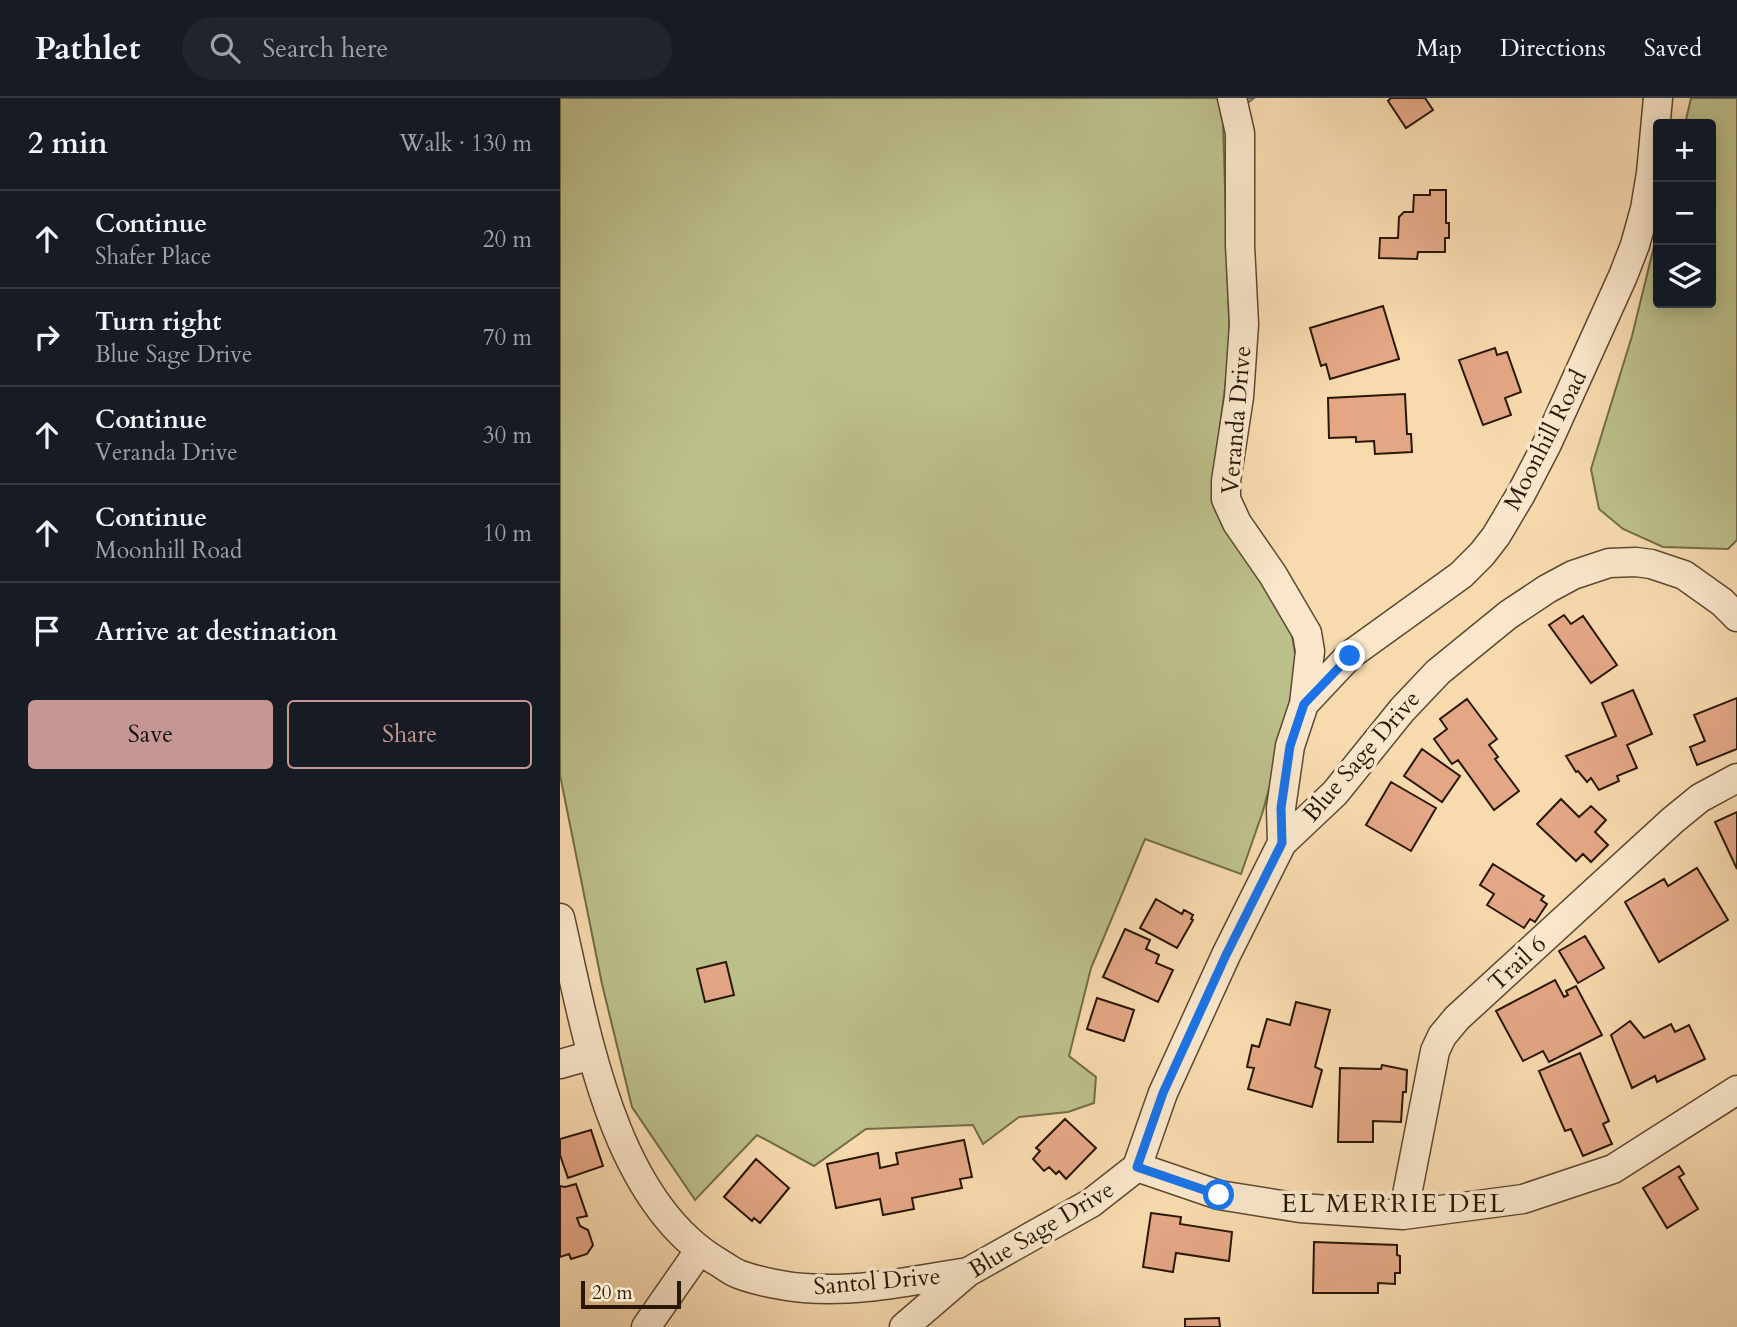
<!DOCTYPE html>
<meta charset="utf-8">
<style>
:root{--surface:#171b24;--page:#20242c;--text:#f1f3f6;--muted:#9ea1a6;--line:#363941;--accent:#c59692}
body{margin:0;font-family:Cardo,serif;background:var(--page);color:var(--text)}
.controls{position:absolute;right:21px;top:21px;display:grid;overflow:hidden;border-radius:7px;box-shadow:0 4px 18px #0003}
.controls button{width:63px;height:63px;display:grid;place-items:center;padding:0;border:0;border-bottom:2px solid var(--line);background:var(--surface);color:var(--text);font:35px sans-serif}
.scale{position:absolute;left:21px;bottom:18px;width:100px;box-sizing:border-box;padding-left:7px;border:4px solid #291707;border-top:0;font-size:19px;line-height:24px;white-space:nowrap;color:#291707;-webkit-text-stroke:5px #fae7cb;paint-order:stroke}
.stop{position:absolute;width:21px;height:21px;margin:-16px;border:5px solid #1a73e8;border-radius:50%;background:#fff}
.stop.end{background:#1a73e8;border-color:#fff;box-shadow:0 2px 7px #0008}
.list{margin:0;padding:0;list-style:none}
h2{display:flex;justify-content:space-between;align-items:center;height:91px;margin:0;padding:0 28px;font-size:30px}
h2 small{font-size:23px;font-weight:400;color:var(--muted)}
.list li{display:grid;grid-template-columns:46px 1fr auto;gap:21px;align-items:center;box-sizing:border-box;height:98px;padding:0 28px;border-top:2px solid var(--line)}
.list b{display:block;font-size:26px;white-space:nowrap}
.list p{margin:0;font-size:23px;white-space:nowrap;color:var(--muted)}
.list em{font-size:23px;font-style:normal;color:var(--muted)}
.actions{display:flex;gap:14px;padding:21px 28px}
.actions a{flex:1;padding:16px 0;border:2px solid var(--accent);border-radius:7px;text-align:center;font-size:24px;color:var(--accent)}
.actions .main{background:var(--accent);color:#111}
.icon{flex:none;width:38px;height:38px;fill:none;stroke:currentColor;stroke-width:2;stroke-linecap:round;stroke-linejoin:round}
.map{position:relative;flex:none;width:1177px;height:1229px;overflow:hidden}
header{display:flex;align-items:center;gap:42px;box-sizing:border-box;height:98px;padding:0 35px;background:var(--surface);border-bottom:2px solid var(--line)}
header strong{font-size:33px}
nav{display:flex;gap:38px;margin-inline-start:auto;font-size:24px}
.search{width:490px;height:63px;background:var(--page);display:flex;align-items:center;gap:18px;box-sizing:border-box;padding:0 24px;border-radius:38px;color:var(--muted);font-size:26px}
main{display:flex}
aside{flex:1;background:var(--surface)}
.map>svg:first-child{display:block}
.green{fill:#bcc08b;stroke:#726c49;stroke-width:2}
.building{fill:#e4a786;stroke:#291707;stroke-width:2}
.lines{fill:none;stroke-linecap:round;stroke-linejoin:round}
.street-casing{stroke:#5d4831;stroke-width:31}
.street{stroke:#fae7cb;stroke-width:28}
.route{stroke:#1a73e8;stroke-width:9}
.labels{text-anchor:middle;stroke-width:7;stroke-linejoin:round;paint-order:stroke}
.street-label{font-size:24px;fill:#291707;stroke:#fae7cb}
.neighbourhood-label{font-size:26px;letter-spacing:2px;fill:#291707;stroke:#fae7cb}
</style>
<header>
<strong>Pathlet</strong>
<div class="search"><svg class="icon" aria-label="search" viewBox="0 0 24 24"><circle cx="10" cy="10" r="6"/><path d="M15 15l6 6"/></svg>Search here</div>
<nav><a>Map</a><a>Directions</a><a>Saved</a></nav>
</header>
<main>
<aside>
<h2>2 min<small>Walk · 130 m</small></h2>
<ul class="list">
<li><svg class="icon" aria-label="ahead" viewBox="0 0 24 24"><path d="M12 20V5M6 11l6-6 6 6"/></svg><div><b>Continue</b><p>Shafer Place</p></div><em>20 m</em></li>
<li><svg class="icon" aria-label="right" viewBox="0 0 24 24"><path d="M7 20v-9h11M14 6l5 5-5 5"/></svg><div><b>Turn right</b><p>Blue Sage Drive</p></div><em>70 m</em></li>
<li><svg class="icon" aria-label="ahead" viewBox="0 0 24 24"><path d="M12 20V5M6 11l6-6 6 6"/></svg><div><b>Continue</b><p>Veranda Drive</p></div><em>30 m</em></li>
<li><svg class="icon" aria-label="ahead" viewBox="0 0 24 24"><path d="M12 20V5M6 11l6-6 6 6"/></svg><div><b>Continue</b><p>Moonhill Road</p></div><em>10 m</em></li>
<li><svg class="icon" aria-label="arrive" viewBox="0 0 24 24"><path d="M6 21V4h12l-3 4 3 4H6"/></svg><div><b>Arrive at destination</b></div></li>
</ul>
<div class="actions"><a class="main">Save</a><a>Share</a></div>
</aside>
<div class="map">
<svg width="1177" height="1229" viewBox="0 0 1177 1229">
<rect width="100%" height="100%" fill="#f8daaf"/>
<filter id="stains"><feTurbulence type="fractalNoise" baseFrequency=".00286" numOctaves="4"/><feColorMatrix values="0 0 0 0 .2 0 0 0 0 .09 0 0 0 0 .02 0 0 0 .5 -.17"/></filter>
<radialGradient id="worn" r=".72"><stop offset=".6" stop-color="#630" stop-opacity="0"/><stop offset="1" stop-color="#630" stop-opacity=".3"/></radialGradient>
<path class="green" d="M0 0H694L663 24 670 251 654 375 731 531 736 561V594L702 716 681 776 585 741 531 870 509 958 536 979 534 1005 508 1014 459 1019 423 1046 413 1027 306 1031 254 1068 197 1037 135 1102 72 1009 42 886 0 677Z
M1131 0H1177V442L1168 451 1103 449 1063 431 1039 411 1031 371 1072 238 1098 132V205H1151V26H1125Z"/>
<path class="building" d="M831 0H865L873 12 846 30 828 3Z
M870 92H886V125H889V140H885V154H858L857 161 819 160 820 140H838L839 119 844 114H853L854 97H870Z
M823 208 839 261 770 281 766 266 761 268 750 230Z
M935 250 937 257 947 254 961 294 945 300 951 317 923 327 899 262Z
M845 296 847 336H851L852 354 815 356 814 343 796 344V339L769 340 768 300Z
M1004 517 1011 526 1023 518 1057 567 1031 585 989 527Z
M1073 592 1092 636 1067 647 1077 670 1057 678 1059 683 1039 692 1031 680 1027 684 1018 673 1016 674 1006 658 1056 638 1042 605Z
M1177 600V651L1137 667 1130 649 1145 643 1134 617Z
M907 601 937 641 929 647 938 659 935 661 959 693 934 712 898 662 892 666 874 641 887 631 880 621Z
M862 651 900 678 882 704 844 678Z
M831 684 876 710 851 753 806 727Z
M1001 701 1019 719 1031 708 1046 722 1035 734 1048 747 1031 764 1023 756 1016 763 977 726Z
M1177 714V771L1155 724Z
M933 766 984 798 981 802 987 806 975 824 970 821 964 830 927 807 934 796 920 787Z
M1137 770 1168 822 1099 864 1065 804 1104 781 1108 788Z
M596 801 622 816 624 812 633 817 631 821 633 822 617 850 580 830Z
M565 831 590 842 586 851 599 857 596 865 613 872 598 904 543 879Z
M1025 838 1044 870 1018 885 999 853Z
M166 864 174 897 145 904 137 871Z
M995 882 1004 899 1008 897 1006 893 1016 888 1042 937 989 964 983 953 963 963 936 913Z
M537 900 574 912 564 943 527 931Z
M736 904 770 912 755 969 762 972 752 1009 688 991 694 970 687 969 692 947 699 949 707 921 730 927Z
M1070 923 1084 940 1111 926 1115 934 1129 927 1145 961 1097 984 1095 978 1072 990 1051 937Z
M1020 955 1049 1023 1043 1026 1052 1046 1023 1058 1011 1031 1005 1033 979 973Z
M822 967 847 972 846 994H843L841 1024 813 1023V1044H778L780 970 821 971Z
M505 1021 536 1050 506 1081 499 1073 496 1076 489 1069 484 1073 473 1061 480 1053 476 1050Z
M31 1032 43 1068 8 1080 0 1057V1041Z
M404 1042 412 1079 400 1081 402 1090 352 1100 354 1111 323 1117 320 1101 276 1110 267 1066 318 1055 320 1070 338 1066 336 1055Z
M196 1061 229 1090 200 1125 194 1120 192 1123 164 1099Z
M1119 1068 1124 1076 1119 1079 1138 1111 1107 1130 1083 1090Z
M16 1086 27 1118 17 1120 20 1128 28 1132 33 1147 27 1156 11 1161 9 1156 0 1159V1088L5 1089Z
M591 1115 621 1119 620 1126 672 1134 669 1163 616 1155 613 1174 583 1169Z
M754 1144 837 1147V1157L840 1158V1175H835V1186L818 1185V1195H753Z
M659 1220 660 1229H625V1221Z"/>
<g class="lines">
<defs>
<path id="street" d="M672 0 680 35V147L684 226 679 299 666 383V401L677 425 713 477 747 535 750 553 744 606 730 648 721 710 722 745
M744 606 790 557 901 477 922 456 936 438 961 396 987 346 1063 178 1075 147 1085 111 1091 75 1098 0
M0 820C26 932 52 1101 158 1164 165 1168 173 1175 181 1177 197 1183 227 1189 244 1190 298 1195 354 1182 408 1174
M0 966 32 957
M577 1069 659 1097 740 1110 843 1117 963 1101 1053 1071 1177 992
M843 1117 875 953 882 938 897 920 1113 722 1140 700 1177 680
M86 1229 139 1153
M344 1229 408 1174 531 1105 577 1069 603 995 666 857 722 745 775 695 842 612 878 574 948 517 987 491 1013 477 1049 465 1076 464 1091 466 1124 477 1162 504 1177 519"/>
</defs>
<use href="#street" class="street-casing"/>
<use href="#street" class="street"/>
</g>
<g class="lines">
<path class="route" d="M659 1097 577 1069 603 995 666 857 722 745 721 710 730 648 744 606 790 558"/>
</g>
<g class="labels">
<g class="street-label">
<text transform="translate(676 322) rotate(-85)" y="8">Veranda Drive</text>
<text transform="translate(985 342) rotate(-63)" y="8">Moonhill Road</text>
<text transform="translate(801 658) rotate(-49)" y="8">Blue Sage Drive</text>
<text transform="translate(957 865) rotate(-43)" y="8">Trail 6</text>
<text transform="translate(481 1131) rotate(-31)" y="8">Blue Sage Drive</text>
<text transform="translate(317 1183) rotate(-5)" y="8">Santol Drive</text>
</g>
<g class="neighbourhood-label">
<text x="834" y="1114">EL MERRIE DEL</text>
</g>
</g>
<rect width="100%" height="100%" filter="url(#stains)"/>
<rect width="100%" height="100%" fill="url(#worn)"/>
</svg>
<div class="controls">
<button>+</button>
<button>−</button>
<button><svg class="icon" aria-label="layers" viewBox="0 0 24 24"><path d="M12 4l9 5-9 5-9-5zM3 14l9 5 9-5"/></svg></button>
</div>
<div class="scale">20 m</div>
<div class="stop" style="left:659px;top:1097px"></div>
<div class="stop end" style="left:790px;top:558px"></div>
</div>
</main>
